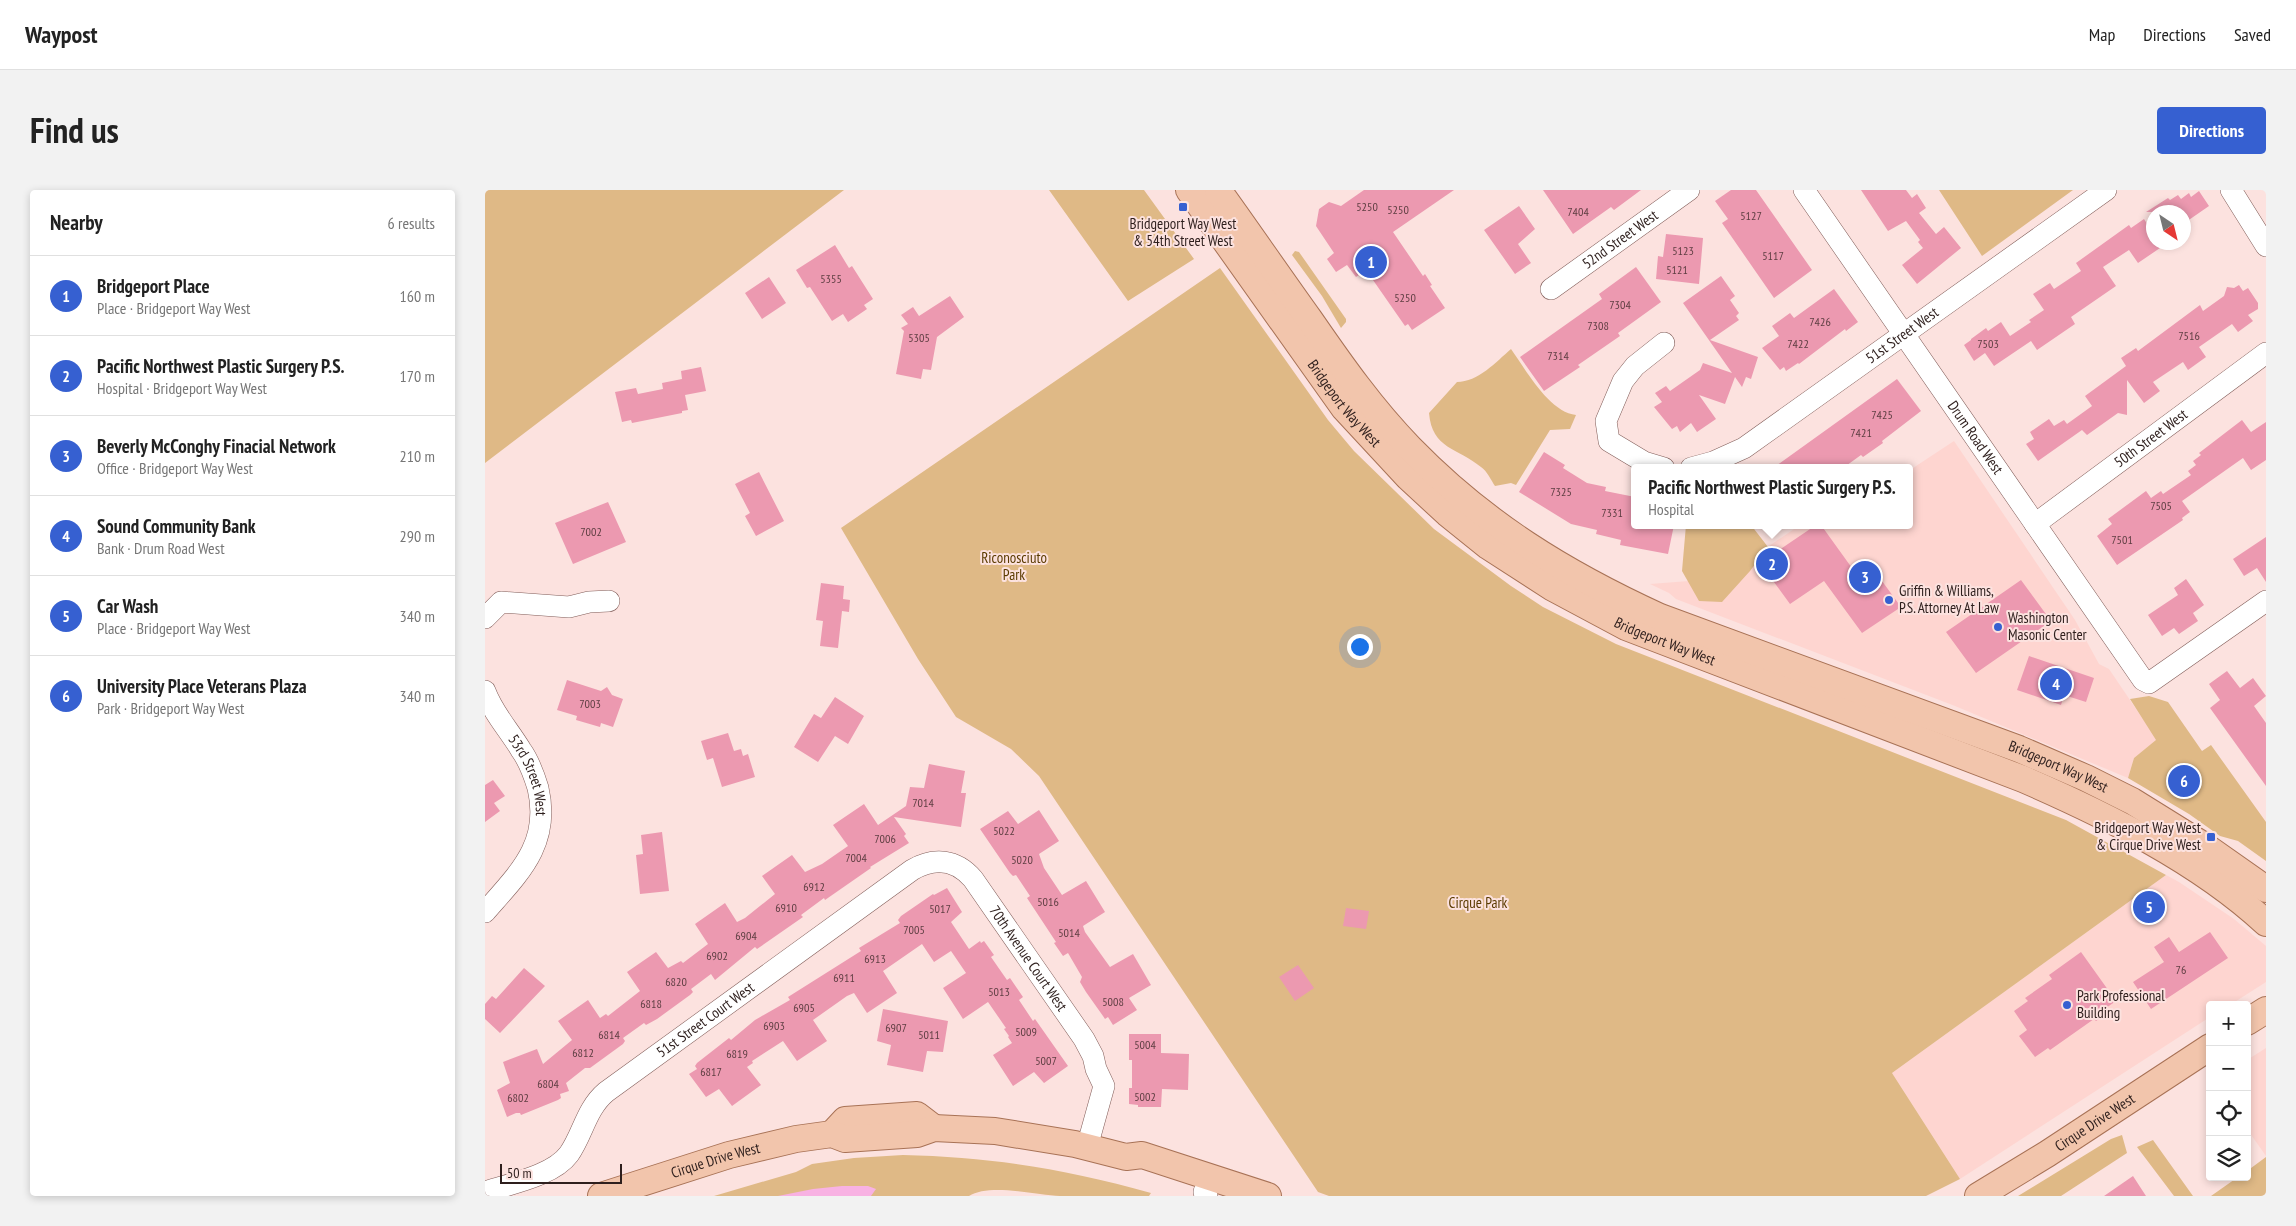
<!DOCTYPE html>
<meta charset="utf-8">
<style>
:root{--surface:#fff;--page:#f2f2f2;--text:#222;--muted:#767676;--line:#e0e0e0;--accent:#3660d1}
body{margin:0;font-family:"PT Sans Narrow",sans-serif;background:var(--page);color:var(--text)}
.controls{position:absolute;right:15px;bottom:15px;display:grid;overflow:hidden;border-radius:5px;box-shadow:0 2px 8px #0003}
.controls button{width:45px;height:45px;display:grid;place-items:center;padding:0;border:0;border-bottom:1px solid var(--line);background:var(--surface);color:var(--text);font:25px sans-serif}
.compass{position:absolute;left:1661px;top:15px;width:45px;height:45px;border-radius:50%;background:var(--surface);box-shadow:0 2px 8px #0003;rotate:145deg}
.scale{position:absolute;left:15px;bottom:12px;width:122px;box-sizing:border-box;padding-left:5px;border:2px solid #2e1f1d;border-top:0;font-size:14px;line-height:18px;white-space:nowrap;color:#2e1f1d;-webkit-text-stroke:4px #fce2df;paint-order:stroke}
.you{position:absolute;left:874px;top:456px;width:18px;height:18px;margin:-12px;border:4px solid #fff;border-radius:50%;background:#1a73e8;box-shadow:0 0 0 8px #1a73e833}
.badge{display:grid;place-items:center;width:32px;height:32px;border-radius:50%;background:var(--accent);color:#fff;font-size:16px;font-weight:700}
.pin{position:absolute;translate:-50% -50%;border:2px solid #fff;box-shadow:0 1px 5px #0006}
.popup{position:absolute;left:1146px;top:274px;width:282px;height:65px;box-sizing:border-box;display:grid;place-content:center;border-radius:5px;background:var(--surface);filter:drop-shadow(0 1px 4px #0005);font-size:16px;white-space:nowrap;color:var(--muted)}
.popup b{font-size:19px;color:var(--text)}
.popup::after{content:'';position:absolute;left:50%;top:100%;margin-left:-10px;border:10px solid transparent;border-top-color:var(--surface)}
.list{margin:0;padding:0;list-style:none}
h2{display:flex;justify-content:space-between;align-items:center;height:65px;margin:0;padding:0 20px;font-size:21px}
h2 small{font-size:16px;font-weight:400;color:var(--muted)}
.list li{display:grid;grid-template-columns:32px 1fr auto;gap:15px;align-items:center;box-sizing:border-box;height:80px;padding:0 20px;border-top:1px solid var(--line)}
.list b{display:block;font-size:19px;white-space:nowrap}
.list p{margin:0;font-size:16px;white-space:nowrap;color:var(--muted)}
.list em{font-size:16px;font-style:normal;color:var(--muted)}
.icon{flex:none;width:28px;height:28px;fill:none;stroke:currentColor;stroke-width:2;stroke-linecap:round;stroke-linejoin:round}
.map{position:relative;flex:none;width:1781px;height:1006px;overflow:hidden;border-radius:5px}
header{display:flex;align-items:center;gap:30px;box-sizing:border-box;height:70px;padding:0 25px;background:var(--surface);border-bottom:1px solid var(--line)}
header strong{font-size:24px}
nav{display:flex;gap:28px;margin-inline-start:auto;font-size:18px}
.intro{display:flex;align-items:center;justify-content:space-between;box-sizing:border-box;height:120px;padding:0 30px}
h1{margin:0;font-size:35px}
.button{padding:12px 22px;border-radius:5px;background:var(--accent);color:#fff;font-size:18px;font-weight:700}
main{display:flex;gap:30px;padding:0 30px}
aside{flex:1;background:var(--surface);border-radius:5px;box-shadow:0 2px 8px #0003}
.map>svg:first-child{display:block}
.built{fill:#fed5d0}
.green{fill:#dfb986}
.water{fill:#f8b2e3}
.building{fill:#ec99b0}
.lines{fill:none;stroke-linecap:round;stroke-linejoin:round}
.minor-casing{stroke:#825e5a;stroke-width:22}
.major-casing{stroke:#a87256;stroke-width:28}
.minor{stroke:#fff;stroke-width:21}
.major{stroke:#f2c5ac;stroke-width:26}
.poi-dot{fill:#3660d1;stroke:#fce2df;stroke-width:2}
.labels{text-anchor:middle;stroke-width:4;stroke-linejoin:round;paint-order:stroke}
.number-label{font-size:12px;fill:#5e3e42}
.poi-label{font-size:15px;fill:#2e1f1d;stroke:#fce2df;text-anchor:start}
.street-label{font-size:15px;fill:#2e1f1d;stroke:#fce2df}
.park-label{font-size:15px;fill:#5b3b01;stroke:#fce2df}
</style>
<header>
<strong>Waypost</strong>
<nav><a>Map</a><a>Directions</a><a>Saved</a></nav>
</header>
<div class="intro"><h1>Find us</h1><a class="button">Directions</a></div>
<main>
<aside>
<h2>Nearby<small>6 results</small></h2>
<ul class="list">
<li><span class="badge">1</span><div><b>Bridgeport Place</b><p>Place · Bridgeport Way West</p></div><em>160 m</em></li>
<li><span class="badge">2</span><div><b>Pacific Northwest Plastic Surgery P.S.</b><p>Hospital · Bridgeport Way West</p></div><em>170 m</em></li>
<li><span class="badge">3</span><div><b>Beverly McConghy Finacial Network</b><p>Office · Bridgeport Way West</p></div><em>210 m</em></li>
<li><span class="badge">4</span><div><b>Sound Community Bank</b><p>Bank · Drum Road West</p></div><em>290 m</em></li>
<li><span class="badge">5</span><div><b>Car Wash</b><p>Place · Bridgeport Way West</p></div><em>340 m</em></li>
<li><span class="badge">6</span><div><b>University Place Veterans Plaza</b><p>Park · Bridgeport Way West</p></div><em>340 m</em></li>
</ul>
</aside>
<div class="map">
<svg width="1781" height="1006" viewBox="0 0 1781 1006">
<rect width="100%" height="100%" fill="#fce2df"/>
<path class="built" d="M1469 251 1590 430 1614 474 1624 479 1672 550 1649 568 1643 588 1470 516 1191 409 1184 403 1165 394 1204 391 1259 373 1315 335H1424L1425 280Z
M1681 685 1694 692 1749 729 1781 756V792L1745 815H1725V827L1475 989 1407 883Z
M1781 858V966L1762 939V870Z"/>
<path class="green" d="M0 0H359L0 273Z
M564 0H659L709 69 643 111Z
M1454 0H1588L1497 66Z
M810 61 814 62 861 129V132L856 138 837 106 807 65Z
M735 78 843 230 869 261 949 339 1026 396 1058 417 1131 454 1581 630 1681 685 1407 883 1475 989 1441 1006H844L833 1002 554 586 526 559 471 527 433 469 356 338Z
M1026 159C1041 180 1064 222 1091 225L1085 239 1065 240 1031 295 1026 293 1010 296C1006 290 1002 281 996 277 973 258 947 259 944 223L972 192C993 192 1011 172 1026 159Z
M1201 335H1266L1283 357 1265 381 1237 412 1214 411 1197 381Z
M1664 506 1683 512 1717 561 1726 555 1781 632V671L1753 651 1735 646 1704 624 1643 588 1649 568 1671 550 1645 509Z
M1637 945 1642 963 1576 1006H1533L1626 949Z
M1668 950 1708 1006H1689L1652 957Z
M418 965C506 967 581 979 666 1003L664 1006C635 1006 605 1006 575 1006 552 1005 504 993 484 1006H229L311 982 327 974 369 968Z
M1781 967V1006H1726L1753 987H1762V981Z"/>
<path class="water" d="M357 996H383L391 999 386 1006H293L328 999Z"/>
<path class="building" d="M879 0H969L908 42 938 86 940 84 947 95 945 96 960 118 927 140 923 134 920 136 881 80 871 87 862 75 851 82 842 69 849 63 831 36 834 19 844 12 856 16Z
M1058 0H1156L1129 20 1126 17 1088 44Z
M1246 0H1271L1327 80 1289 108 1237 33 1243 29 1230 11Z
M1376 0H1421L1427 8 1432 4 1441 18 1434 23 1451 44 1459 37 1476 58 1432 94 1417 75 1438 58 1433 52 1435 50 1421 31 1403 41Z
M1714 1 1724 16 1698 34V22H1661L1683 8 1685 10 1693 5 1696 9 1704 3 1706 7Z
M1034 16 1050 39 1033 54 1046 73 1030 84 999 40Z
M1659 29 1668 43V52H1672L1675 58 1653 73 1644 60 1618 77 1631 96 1586 127 1590 134 1552 160 1546 151 1509 176 1500 163 1489 171 1479 155 1486 150V149L1501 138 1503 141 1516 132 1525 146 1546 132 1544 130 1559 120 1548 104 1565 93 1569 99 1596 81 1591 73 1644 35 1646 38Z
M1181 44 1218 48 1214 94 1171 89 1173 66 1178 67Z
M350 55 364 78 367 76 388 109 379 115 382 119 363 132 358 124 347 131 325 97 322 98 311 80Z
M1151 77 1176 112 1133 143 1135 146 1093 175 1095 177 1059 201 1035 167 1117 109 1114 104Z
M1236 86 1250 106 1245 110 1254 123 1251 126 1254 130 1225 150 1273 167 1266 189 1261 187 1257 197 1250 187 1240 214 1214 205 1231 229 1212 242 1206 233 1195 242 1192 236 1187 239 1169 217 1177 212 1170 203 1181 196 1185 201 1215 180 1218 173 1247 183 1198 113Z
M284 87 301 113 277 129 260 103Z
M1754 95 1758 101 1763 98 1773 113V119L1763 125 1768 131 1753 142 1747 134 1714 157 1721 167 1703 180 1698 172 1668 192 1675 201 1659 213 1642 190V225L1633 223 1602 245 1597 240 1553 271 1541 254 1549 249 1545 242 1564 229 1569 236 1579 230 1582 234 1607 216 1600 206 1641 176 1636 168 1651 158 1653 161 1715 115 1718 121 1739 106 1742 97 1749 98Z
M1349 99 1373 132 1361 141 1360 139 1314 174 1313 173 1301 181 1299 177 1295 180 1277 158 1294 146 1287 136 1305 123 1309 128Z
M465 106 479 127 452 147 446 180 438 179 436 189 411 184 419 141 416 138 423 134 416 125 428 117 434 126Z
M216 177 221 201 200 205 203 220 197 221V223L147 233 146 230 137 232 130 202 151 198 153 204 178 199 177 193 197 189 196 181Z
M1412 189 1436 221 1397 251 1398 253 1378 267 1376 265 1358 278H1288Z
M1757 230 1766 242 1781 232V270L1766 280 1758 268 1697 311 1705 322 1697 328 1698 330 1632 375 1612 346 1627 334 1623 329 1661 301 1666 308 1676 301 1678 304 1706 285 1703 281 1711 275 1708 271 1716 265 1714 263Z
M1059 262 1080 275 1078 278 1102 293 1121 297 1120 301 1150 307V335H1189L1183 364 1135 355 1136 350 1111 344 1112 340 1086 334 1034 302Z
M274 282 299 331 271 346 260 326 265 323 250 294Z
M123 312 141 352 88 374 70 333Z
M1331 335H1336L1372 385 1386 376 1416 417 1377 443 1339 391 1305 414 1275 373Z
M1781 347V392L1772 378 1759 386 1748 369Z
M1701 389 1719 415 1708 423 1713 431 1694 444 1689 438 1677 446 1663 425 1693 405 1689 398Z
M1536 390 1566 431 1491 483 1461 442Z
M336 393 359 396 358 409 365 410 364 422 357 421 353 458 335 456 338 431 331 430Z
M1544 466 1609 488 1601 512 1579 505 1576 515 1532 500Z
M1742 481 1755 498 1768 488 1781 506 1769 516 1781 533V596L1725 518 1735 510 1724 494Z
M82 490 116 501 122 497 127 505 138 509 128 537 116 533 115 537 91 530 92 526 72 520Z
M350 507 379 526 363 554 350 546 333 572 309 557 329 524 336 528Z
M243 543 249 561 256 559 258 566 263 564 270 587 237 597 228 568 222 570 216 551Z
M444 574 480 581 476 603H481L476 637 409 627 421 644 419 646 424 653 385 677 386 678 340 710 339 708 316 725 318 727 272 759 270 757 230 790 226 784 206 799 208 802 205 805 172 829 161 835 159 833 138 848 140 851 138 854 105 878H100L81 893 84 901 75 904 76 908 73 910 36 925 35 923H31L22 927 12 900 25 893 18 872 52 859 58 874 87 850 73 831 103 810 115 828 121 824 123 826 155 801 142 782 171 762 183 778 196 771 198 773 223 754 210 734 240 713 252 732 260 728 290 704 277 686 307 665 320 682 337 674 363 656 348 635 379 614 393 635 421 616 425 597 439 598Z
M8 590 20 606 9 613 15 621 0 632V595Z
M554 620 574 651 554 664 559 678 577 705 601 691 620 722 598 736 600 742 625 777 648 764 666 795 644 808 652 820 628 835 623 827 620 829 618 826 601 802 595 792 597 787 583 763 578 766 569 753 571 752 542 708 545 706 531 685 528 686 525 683 495 639 523 621 533 634Z
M177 642 184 701 155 704 151 665 158 664 156 645Z
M462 698 477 722 466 732 484 759 495 751 496 753 499 751 509 765 506 767 522 790 525 788 538 807 534 810 548 831 550 829 583 876 559 893 549 882 528 896 508 865 527 853 523 847 524 846 519 839 521 838 503 812 478 829 458 798 481 783 466 761 449 772 437 754 398 781 412 803 382 823 369 803 362 806 328 830 342 851 312 871 298 851 267 871 268 873 262 877 276 895 247 916 234 899 221 907 204 884 212 879 210 876 212 873 244 848 246 850 270 830 305 810 303 807 376 761 374 758 415 733 413 730 416 726 448 704 449 705Z
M1671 703 1680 715 1658 731 1649 718Z
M861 718 884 721 881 739 858 736Z
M1725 742 1743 768 1666 819 1648 792 1679 772 1669 757 1684 747 1694 762Z
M1596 762 1631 811 1621 818 1624 822 1611 831 1609 829 1565 860 1563 858 1550 867 1534 846 1542 840 1529 821 1543 811 1540 808 1567 789 1564 785Z
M813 775 829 798 810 811 794 787Z
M39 778 60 796 15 843 0 829V814L7 806 11 809Z
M398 819 463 831 458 862 442 861 438 882 402 875 406 855 392 851Z
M644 844H676V863L704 864 703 900 677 899 676 917H653V915L644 914V898H647V870H644Z
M1648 986 1661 1006H1619Z"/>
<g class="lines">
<defs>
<g id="minor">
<path id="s1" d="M1319 0 1658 490 1664 493 1781 411"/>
<path d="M1746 0 1781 56"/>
<path id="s2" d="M1066 99 1204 0"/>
<path d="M1179 278 1159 272 1124 251 1121 231 1138 191 1150 176 1179 153"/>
<path id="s3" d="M1206 278 1228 272 1259 258 1621 0"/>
<path id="s4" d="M1550 334 1781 163"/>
<path d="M0 428 16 412 84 417 104 412 124 411"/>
<path id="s5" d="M0 501C8 523 24 540 36 560 44 571 49 585 53 598 66 654 34 683 0 722"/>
<path id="s6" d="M0 1002C24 994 68 986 84 964 98 944 101 919 121 902L427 680C449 667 471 669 488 689L599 849 608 866 611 879 619 896 602 957"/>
<path d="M719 1002 722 1006"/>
</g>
<g id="major">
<path id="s7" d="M704 0 859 218 923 287 962 323 1003 356 1068 398 1141 437 1538 589C1621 625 1714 671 1781 733"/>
<path id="s8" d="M733 0C764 43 794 87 825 130 856 175 887 219 925 258 999 334 1079 383 1175 427L1534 559 1601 588 1647 611 1721 657 1781 699"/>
<path d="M1762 832 1781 820"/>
<path d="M347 944 360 930 432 925 449 938"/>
<path id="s9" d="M116 1006 244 965 311 949 347 944 360 949 432 944 449 938 510 941 590 954 641 967 657 965 783 1006"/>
<path id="s10" d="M1493 1006 1562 964 1725 857"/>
</g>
</defs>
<use href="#minor" class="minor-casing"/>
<use href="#major" class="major-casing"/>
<use href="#minor" class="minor"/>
<use href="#major" class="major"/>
</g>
<g class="poi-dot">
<rect x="693" y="12" width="10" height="10" rx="2.5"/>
<circle cx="1404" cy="410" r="5"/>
<circle cx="1513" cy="437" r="5"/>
<rect x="1721" y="642" width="10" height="10" rx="2.5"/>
<circle cx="1582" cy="815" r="5"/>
</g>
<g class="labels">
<g class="number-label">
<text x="882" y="21">5250</text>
<text x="913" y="24">5250</text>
<text x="1093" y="26">7404</text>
<text x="1266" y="30">5127</text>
<text x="1198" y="65">5123</text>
<text x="1288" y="70">5117</text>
<text x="1192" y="84">5121</text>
<text x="346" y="93">5355</text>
<text x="920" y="112">5250</text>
<text x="1135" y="119">7304</text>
<text x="1335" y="136">7426</text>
<text x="1113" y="140">7308</text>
<text x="1704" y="150">7516</text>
<text x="434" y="152">5305</text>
<text x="1313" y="158">7422</text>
<text x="1503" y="158">7503</text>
<text x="1073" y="170">7314</text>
<text x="1397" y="229">7425</text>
<text x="1376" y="247">7421</text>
<text x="1076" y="306">7325</text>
<text x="1676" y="320">7505</text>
<text x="1127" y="327">7331</text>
<text x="106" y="346">7002</text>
<text x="1637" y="354">7501</text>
<text x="105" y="518">7003</text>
<text x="438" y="617">7014</text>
<text x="519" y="645">5022</text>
<text x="400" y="653">7006</text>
<text x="371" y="672">7004</text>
<text x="537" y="674">5020</text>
<text x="329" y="701">6912</text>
<text x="563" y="716">5016</text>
<text x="301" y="722">6910</text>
<text x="455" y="723">5017</text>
<text x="429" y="744">7005</text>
<text x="584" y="747">5014</text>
<text x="261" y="750">6904</text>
<text x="232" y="770">6902</text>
<text x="390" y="773">6913</text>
<text x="1696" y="784">76</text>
<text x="359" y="792">6911</text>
<text x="191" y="796">6820</text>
<text x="514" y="806">5013</text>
<text x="628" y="816">5008</text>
<text x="166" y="818">6818</text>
<text x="319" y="822">6905</text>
<text x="289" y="840">6903</text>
<text x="411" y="842">6907</text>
<text x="541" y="846">5009</text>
<text x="124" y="849">6814</text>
<text x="444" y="849">5011</text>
<text x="660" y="859">5004</text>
<text x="98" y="867">6812</text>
<text x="252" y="868">6819</text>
<text x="561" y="875">5007</text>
<text x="226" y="886">6817</text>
<text x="63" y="898">6804</text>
<text x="660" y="911">5002</text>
<text x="33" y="912">6802</text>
</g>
<g class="poi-label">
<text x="698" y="39" text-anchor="middle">Bridgeport Way West<tspan x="698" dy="17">&amp; 54th Street West</tspan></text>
<text x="1414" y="406">Griffin &amp; Williams,<tspan x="1414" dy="17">P.S. Attorney At Law</tspan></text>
<text x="1523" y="433">Washington<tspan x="1523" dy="17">Masonic Center</tspan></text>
<text x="1716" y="643" text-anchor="end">Bridgeport Way West<tspan x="1716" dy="17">&amp; Cirque Drive West</tspan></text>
<text x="1592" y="811">Park Professional<tspan x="1592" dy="17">Building</tspan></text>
</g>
<g class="street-label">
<text dy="5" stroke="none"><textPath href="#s2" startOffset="85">52nd Street West</textPath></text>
<text dy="5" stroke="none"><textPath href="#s3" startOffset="251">51st Street West</textPath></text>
<text dy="5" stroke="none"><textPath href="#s7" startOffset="264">Bridgeport Way West</textPath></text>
<text dy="5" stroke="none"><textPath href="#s1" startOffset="301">Drum Road West</textPath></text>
<text dy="5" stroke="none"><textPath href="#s4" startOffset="144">50th Street West</textPath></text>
<text dy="5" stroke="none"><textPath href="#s7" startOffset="669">Bridgeport Way West</textPath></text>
<text dy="5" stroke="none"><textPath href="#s8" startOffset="1051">Bridgeport Way West</textPath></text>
<text dy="5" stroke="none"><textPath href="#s5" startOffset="96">53rd Street West</textPath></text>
<text dy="5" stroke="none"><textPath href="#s6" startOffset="709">70th Avenue Court West</textPath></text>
<text dy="5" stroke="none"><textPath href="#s6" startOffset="289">51st Street Court West</textPath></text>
<text dy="5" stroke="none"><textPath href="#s10" startOffset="138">Cirque Drive West</textPath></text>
<text dy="5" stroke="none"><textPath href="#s9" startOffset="120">Cirque Drive West</textPath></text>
</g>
<g class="park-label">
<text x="529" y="373">Riconosciuto<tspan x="529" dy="17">Park</tspan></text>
<text x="993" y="718">Cirque Park</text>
</g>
</g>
</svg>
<div class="controls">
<button>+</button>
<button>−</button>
<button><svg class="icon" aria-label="locate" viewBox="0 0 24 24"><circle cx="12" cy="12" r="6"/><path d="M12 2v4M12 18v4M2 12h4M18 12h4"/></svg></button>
<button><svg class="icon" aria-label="layers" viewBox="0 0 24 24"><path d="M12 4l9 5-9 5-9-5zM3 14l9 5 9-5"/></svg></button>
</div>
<svg class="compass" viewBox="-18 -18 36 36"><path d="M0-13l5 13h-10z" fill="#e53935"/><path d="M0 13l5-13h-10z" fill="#767676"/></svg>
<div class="scale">50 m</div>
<div class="you"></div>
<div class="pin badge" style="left:886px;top:72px">1</div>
<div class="pin badge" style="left:1287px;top:374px">2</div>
<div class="popup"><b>Pacific Northwest Plastic Surgery P.S.</b>Hospital</div>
<div class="pin badge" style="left:1380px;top:387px">3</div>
<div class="pin badge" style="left:1571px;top:494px">4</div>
<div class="pin badge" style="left:1664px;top:717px">5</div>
<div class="pin badge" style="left:1699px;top:591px">6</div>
</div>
</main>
